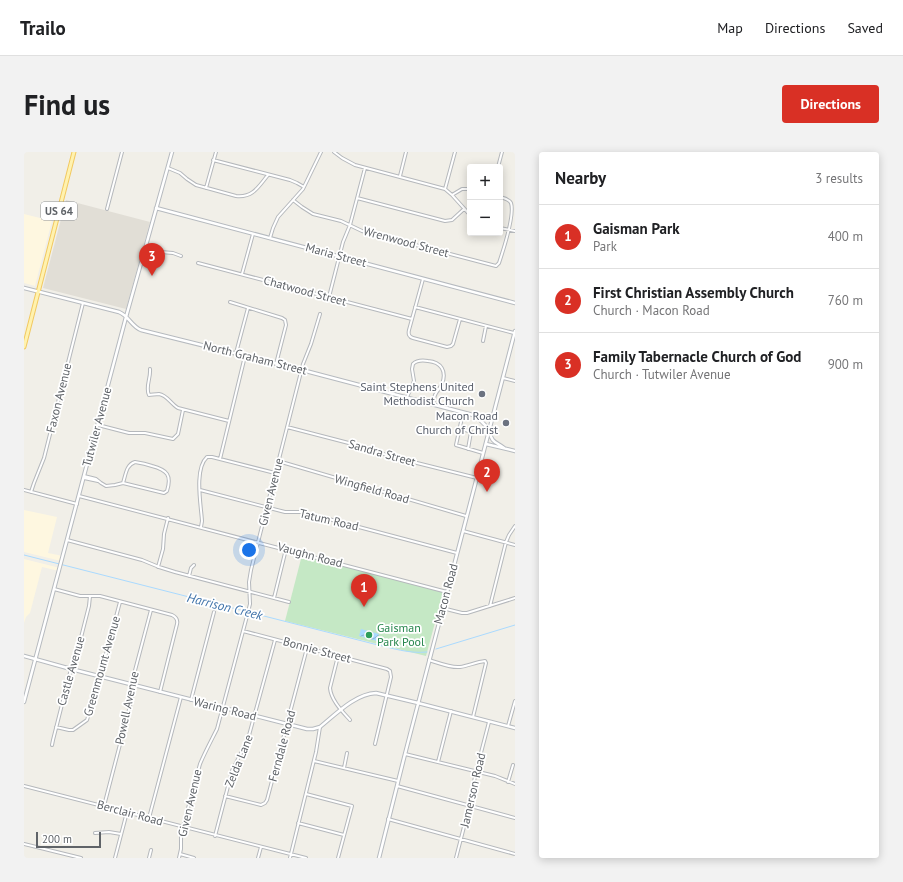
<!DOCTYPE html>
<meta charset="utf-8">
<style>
:root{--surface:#fff;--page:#f2f2f2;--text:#202124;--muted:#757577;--line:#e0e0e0;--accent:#d93025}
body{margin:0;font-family:"PT Sans",sans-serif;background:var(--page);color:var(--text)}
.controls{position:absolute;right:12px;top:12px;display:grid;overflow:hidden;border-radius:4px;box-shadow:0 2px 10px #0003}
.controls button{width:36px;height:36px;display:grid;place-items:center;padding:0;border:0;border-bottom:1px solid var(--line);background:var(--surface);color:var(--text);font:20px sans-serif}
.scale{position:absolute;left:12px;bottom:10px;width:65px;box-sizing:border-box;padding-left:4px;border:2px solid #5f6368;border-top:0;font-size:11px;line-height:14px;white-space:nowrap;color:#5f6368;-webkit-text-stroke:3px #fff;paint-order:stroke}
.you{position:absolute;left:225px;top:398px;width:14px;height:14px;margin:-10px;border:3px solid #fff;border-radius:50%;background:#1a73e8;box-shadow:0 0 0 6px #1a73e833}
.badge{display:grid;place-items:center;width:26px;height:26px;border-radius:50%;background:var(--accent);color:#fff;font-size:13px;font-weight:700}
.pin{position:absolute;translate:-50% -33px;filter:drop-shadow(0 1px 2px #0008)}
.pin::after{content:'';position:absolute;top:21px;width:14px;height:12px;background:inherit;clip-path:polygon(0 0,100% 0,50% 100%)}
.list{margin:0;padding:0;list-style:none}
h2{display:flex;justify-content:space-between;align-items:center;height:52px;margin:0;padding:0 16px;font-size:17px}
h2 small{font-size:13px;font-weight:400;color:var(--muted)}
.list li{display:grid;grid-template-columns:26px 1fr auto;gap:12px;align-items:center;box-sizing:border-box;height:64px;padding:0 16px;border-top:1px solid var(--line)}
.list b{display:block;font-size:15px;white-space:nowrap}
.list p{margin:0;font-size:13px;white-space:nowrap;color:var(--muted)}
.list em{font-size:13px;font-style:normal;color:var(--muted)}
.map{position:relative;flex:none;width:491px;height:706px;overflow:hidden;border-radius:4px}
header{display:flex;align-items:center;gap:24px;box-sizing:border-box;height:56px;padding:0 20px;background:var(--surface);border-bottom:1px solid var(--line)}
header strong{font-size:19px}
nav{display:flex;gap:22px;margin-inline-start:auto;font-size:14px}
.intro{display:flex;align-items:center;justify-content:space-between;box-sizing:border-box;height:96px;padding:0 24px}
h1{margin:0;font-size:28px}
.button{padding:10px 18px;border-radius:4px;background:var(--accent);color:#fff;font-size:14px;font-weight:700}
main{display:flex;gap:24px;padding:0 24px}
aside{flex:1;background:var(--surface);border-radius:4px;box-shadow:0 2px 10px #0003}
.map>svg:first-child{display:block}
.commercial{fill:#fef7e0}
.education{fill:#e1ded6}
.park{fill:#c5e8c5}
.water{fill:url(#water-waves)}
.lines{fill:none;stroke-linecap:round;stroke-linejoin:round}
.stream{stroke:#aadaff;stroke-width:1}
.street-casing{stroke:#b5b8bc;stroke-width:4}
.secondary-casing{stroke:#b6babf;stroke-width:4.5}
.primary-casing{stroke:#f2c960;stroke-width:5}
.street{stroke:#fff;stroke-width:2}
.secondary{stroke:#fff;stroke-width:2.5}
.primary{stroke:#fff2af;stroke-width:3}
.worship-dot{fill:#6b7280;stroke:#fff;stroke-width:1.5}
.leisure-dot{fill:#2e9e5b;stroke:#fff;stroke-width:1.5}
.labels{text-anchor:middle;stroke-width:3.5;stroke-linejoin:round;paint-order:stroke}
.shield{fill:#fff;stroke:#8f9295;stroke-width:1}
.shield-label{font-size:11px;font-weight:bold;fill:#5f6368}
.street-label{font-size:12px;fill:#5f6368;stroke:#fff}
.worship-label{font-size:12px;fill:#5b616d;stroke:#fff;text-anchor:end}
.leisure-label{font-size:12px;fill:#27864d;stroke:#fff;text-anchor:start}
.water-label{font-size:13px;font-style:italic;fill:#4174aa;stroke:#fff}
</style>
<header>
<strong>Trailo</strong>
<nav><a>Map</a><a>Directions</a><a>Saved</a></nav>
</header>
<div class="intro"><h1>Find us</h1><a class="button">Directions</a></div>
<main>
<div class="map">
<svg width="491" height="706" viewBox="0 0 491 706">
<defs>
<pattern id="water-waves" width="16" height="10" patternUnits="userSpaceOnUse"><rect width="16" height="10" fill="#aadaff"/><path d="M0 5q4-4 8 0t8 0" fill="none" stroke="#8eb4d2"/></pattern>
</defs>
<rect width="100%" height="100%" fill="#f1efe8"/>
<path class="commercial" d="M0 62 28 69 11 134 0 131Z
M0 358 33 365 24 401 39 404 37 409 0 400Z
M0 407 36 416 35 419 18 415 6 461 2 465 0 471Z"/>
<path class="education" d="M42 48 126 70 102 157 19 136Z"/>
<path class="park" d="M278 403 418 440 419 441 402 504 261 469Z"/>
<path class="water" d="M337 477 355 482 353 489 335 484Z"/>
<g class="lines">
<path class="stream" d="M0 403 350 492C368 496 385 502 403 500
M412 497 491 473"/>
<defs>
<path id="street" d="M310 0 318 6 331 13 421 37 428 43 446 63
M189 8 266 28 273 31 280 35
M474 15 478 0
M144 16 156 21 163 27 172 33 212 44C229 46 235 34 244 23
M376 24 382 0
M182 36 192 0
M421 37 431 0
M428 43 438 37H446
M333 46 421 69 428 68 440 57
M269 48 278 55 289 62 317 69 338 79 472 114 475 111C479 99 491 63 487 51 485 47 480 46 476 45
M83 57 98 0
M476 76 491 79
M246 86 249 76 254 65 279 37 297 0
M122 96 137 100 149 101 157 104
M174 111 388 167
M218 122 229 82
M399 127 385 178C384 182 385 185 389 186L423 195 427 194 429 192 436 167
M305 145 319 90 326 73 341 16
M206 150 258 166 261 168 262 173 252 212
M391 155 490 181
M459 189 462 174
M212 201 224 156
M126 217C127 226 121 235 125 243 128 243 131 242 135 242 143 243 147 252 154 256L205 269
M479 226 491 229
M383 245 390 229 388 217 389 212C393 208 398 208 404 209 417 210 423 219 418 232 416 236 413 239 411 243 410 246 410 249 409 252
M439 261 432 293 459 301
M74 273 105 281H121L149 287 154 282 159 258
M263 275 344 296 365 304 453 326
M436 276 447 280 444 297
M196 307 221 204
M254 309 442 364
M60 324 72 327 77 331 82 334 91 333 99 331 140 341 143 339C148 323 143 318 128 314 122 312 117 311 111 310 102 313 102 322 99 331
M60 326 74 329
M0 338 53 352
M176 338 261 360H277L282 361 433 401
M7 340 10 331 20 306 59 151
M55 344 423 440
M177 375 178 369C177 353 170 317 183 305H188L251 321
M439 379 491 393
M43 388 118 408 135 415 151 420 265 450
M134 415 139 397 140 382 144 366
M165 424 167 416 170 413
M30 437 56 444H76L148 463C152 465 154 468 153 472L136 540
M250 446 262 397
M466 454 482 390 485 383 491 374
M418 456 438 461H443L491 446
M219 479 363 517 366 519 367 525 351 592
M314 504 306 536C307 548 318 559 326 568
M405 508C415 511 426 516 436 515 444 514 452 510 461 509L462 511 449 565
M167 548 190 460
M484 574 491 549
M32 575 45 578H49L63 568 76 524 96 450
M28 593 29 588 47 517 51 509 65 454 66 444
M381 602 471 624 491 632
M290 609 374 629
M414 610 427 559
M320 616 323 601
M484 630 489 613
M0 634 282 706
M373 634 491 666
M282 642 328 654 314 706
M201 644 237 653 241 651 243 648 283 496
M80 654 108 546 109 537V526L127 458
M125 666 157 545
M364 667 491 702
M274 671 320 683
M71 681 85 680 97 682
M191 684 208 619 224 587 251 488
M0 692 57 706
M156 702 170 706
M91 706 103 660
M125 706 127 698
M155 706 157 697V682L176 612C181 600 187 589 193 577L223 464 226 452 225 430 227 418 279 212 287 192 296 162
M234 706 237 695
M266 706 292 600 296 575
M432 706 443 663 452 620 465 570"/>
<path id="secondary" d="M132 56 491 151
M0 136 95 160C105 164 107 174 117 178L278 218 468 268
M454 266 461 273 464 279
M466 280C467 291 473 290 480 296
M462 292 491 299
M0 504 47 517 283 577H289L296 575C312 562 331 542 352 541L394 551 491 576
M0 550 102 165 148 0
M355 706 381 602 491 179"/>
<path id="primary" d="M0 195 50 0"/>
</defs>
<use href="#street" class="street-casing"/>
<use href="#secondary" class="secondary-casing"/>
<use href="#primary" class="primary-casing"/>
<use href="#street" class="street"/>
<use href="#secondary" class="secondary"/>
<use href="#primary" class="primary"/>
</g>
<g class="worship-dot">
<circle cx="458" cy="242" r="4"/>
<circle cx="482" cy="271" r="4"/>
</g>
<circle class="leisure-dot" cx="345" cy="483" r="4"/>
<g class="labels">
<rect class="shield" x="17" y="50" width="36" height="18" rx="3"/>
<g class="shield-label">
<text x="35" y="63">US 64</text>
</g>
<g class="street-label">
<text transform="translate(382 90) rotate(15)" y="4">Wrenwood Street</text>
<text transform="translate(312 103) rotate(15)" y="4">Maria Street</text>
<text transform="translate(281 139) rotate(15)" y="4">Chatwood Street</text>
<text transform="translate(231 206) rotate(14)" y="4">North Graham Street</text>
<text transform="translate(35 246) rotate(-76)" y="4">Faxon Avenue</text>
<text transform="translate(73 275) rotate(-75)" y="4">Tutwiler Avenue</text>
<text transform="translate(358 301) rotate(16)" y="4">Sandra Street</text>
<text transform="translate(348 337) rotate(16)" y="4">Wingfield Road</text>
<text transform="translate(247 340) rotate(-76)" y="4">Given Avenue</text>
<text transform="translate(305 368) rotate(13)" y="4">Tatum Road</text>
<text transform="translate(286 403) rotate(15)" y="4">Vaughn Road</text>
<text transform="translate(422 442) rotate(-75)" y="4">Macon Road</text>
<text transform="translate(293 498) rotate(15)" y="4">Bonnie Street</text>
<text transform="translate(78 514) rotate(-74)" y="4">Greenmount Avenue</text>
<text transform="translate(47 519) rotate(-74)" y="4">Castle Avenue</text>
<text transform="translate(103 556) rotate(-78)" y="4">Powell Avenue</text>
<text transform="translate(201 557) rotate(14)" y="4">Waring Road</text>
<text transform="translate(258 594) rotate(-75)" y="4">Ferndale Road</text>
<text transform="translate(215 609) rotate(-68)" y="4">Zelda Lane</text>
<text transform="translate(449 638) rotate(-77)" y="4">Jamerson Road</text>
<text transform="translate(166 651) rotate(-77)" y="4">Given Avenue</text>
<text transform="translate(106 661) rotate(15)" y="4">Berclair Road</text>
</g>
<g class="worship-label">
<text x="450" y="239">Saint Stephens United<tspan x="450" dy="14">Methodist Church</tspan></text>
<text x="474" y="268">Macon Road<tspan x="474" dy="14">Church of Christ</tspan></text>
</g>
<g class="leisure-label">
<text x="353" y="480">Gaisman<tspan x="353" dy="14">Park Pool</tspan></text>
</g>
<g class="water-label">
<text transform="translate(201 454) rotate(14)" y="5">Harrison Creek</text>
</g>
</g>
</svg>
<div class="controls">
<button>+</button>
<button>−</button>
</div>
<div class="scale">200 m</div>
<div class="you"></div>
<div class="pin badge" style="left:340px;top:455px">1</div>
<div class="pin badge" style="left:463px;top:340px">2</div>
<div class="pin badge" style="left:128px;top:124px">3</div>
</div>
<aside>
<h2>Nearby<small>3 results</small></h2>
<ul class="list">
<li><span class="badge">1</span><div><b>Gaisman Park</b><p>Park</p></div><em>400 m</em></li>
<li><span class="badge">2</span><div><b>First Christian Assembly Church</b><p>Church · Macon Road</p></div><em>760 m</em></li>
<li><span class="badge">3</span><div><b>Family Tabernacle Church of God</b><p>Church · Tutwiler Avenue</p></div><em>900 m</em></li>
</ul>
</aside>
</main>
